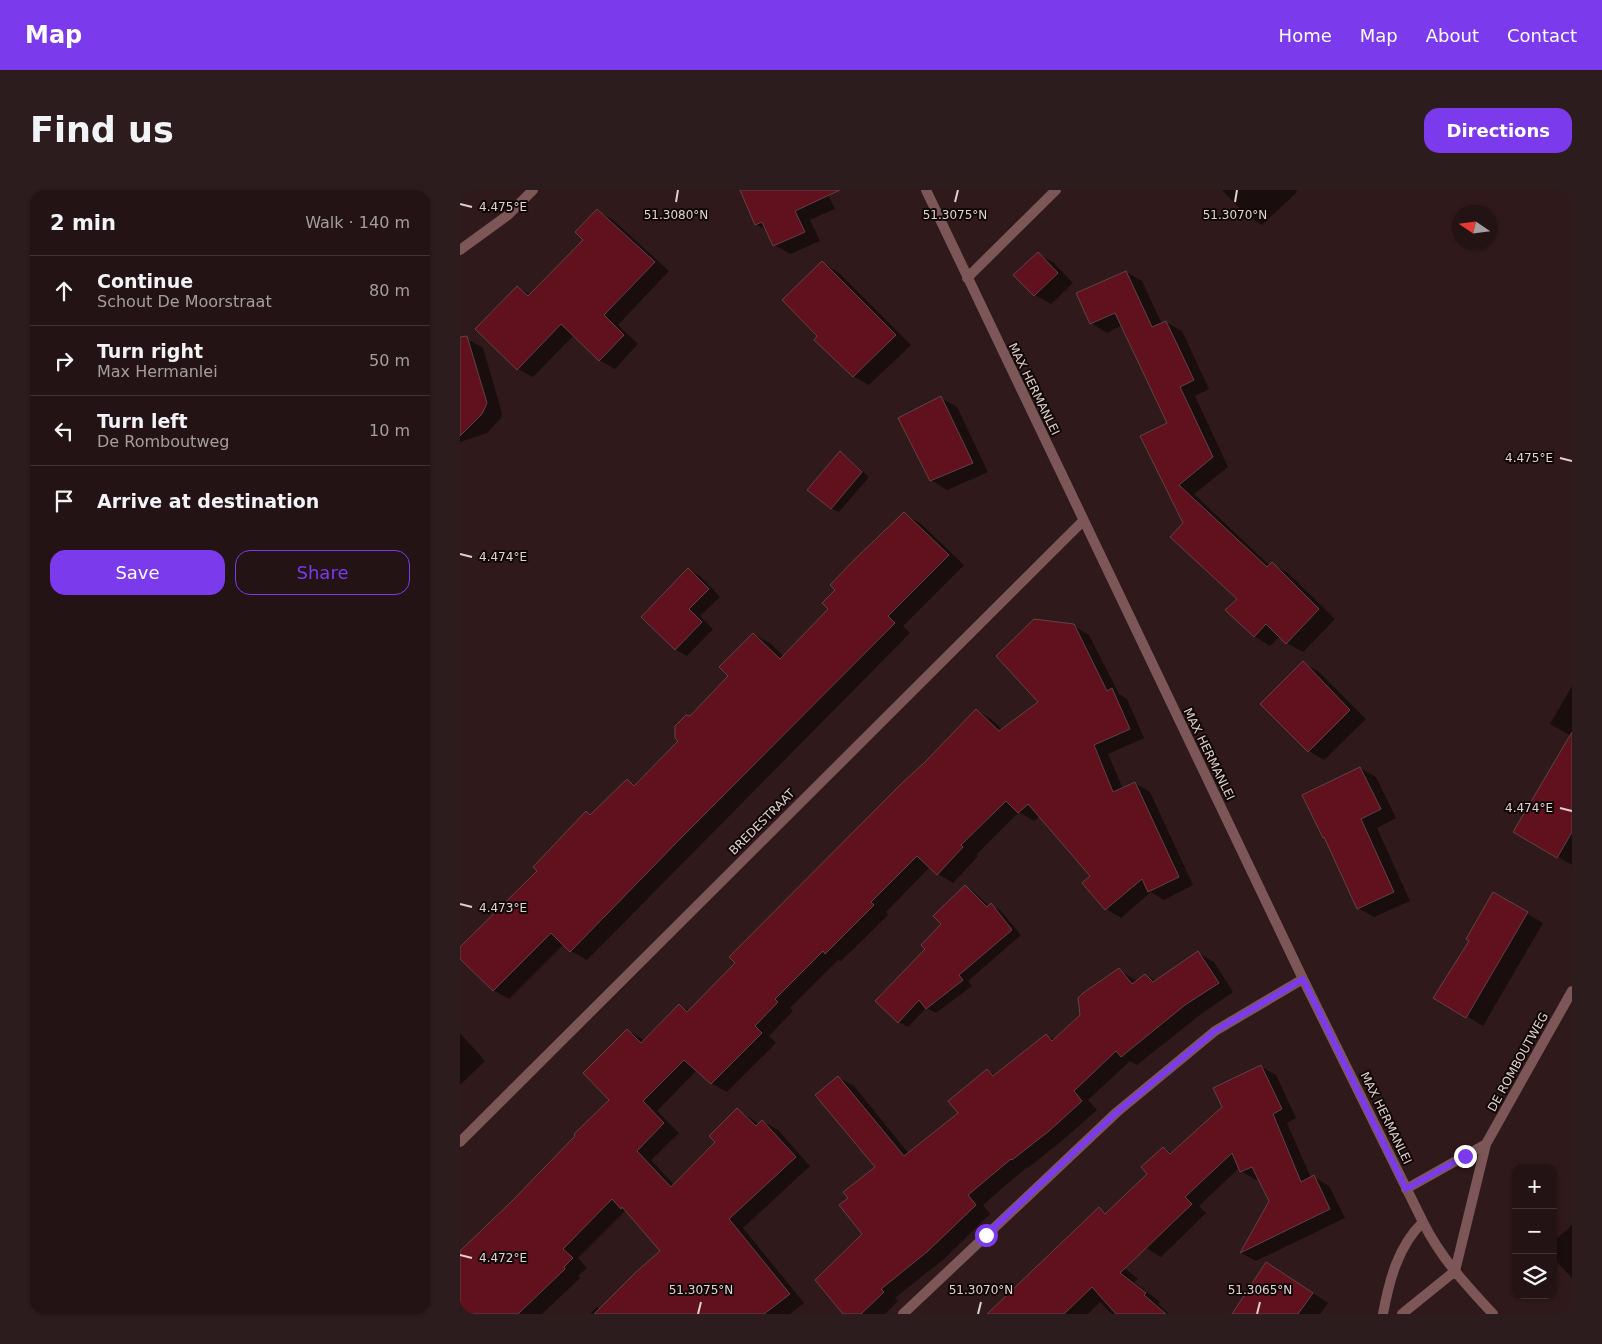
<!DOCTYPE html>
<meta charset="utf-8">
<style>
:root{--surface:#241314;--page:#2c1c1d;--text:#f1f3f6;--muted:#a39ea0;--line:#413234;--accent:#7c3aed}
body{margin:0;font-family:"DejaVu Sans",sans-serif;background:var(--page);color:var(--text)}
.controls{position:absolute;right:15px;bottom:15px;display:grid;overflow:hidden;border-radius:10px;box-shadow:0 1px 4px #0004}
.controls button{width:45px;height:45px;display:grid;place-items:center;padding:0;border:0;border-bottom:1px solid var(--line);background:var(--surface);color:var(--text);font:25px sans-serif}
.compass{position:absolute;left:992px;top:15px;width:45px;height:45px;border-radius:50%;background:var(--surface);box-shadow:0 1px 4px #0004;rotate:283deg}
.stop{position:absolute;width:15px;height:15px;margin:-11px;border:4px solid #7c3aed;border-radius:50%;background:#fff}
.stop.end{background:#7c3aed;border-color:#fff;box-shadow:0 1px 5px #0008}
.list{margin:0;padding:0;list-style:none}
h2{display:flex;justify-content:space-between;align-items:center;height:65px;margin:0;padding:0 20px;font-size:21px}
h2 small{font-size:16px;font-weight:400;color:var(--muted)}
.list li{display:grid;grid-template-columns:32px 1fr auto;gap:15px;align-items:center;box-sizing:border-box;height:70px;padding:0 20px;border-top:1px solid var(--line)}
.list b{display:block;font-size:19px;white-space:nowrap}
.list p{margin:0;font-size:16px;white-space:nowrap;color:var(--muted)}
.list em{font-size:16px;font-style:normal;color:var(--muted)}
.actions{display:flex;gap:10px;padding:15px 20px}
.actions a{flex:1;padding:11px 0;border:1px solid var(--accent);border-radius:15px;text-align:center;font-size:18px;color:var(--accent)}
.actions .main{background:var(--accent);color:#fff}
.icon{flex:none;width:28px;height:28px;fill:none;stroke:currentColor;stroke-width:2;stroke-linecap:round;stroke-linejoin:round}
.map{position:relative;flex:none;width:1112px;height:1124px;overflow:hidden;border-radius:15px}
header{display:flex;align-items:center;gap:30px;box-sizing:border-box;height:70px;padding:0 25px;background:var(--accent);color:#fff}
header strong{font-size:24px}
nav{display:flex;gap:28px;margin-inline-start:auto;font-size:18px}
.intro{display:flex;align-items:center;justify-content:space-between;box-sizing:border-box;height:120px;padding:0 30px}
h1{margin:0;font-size:35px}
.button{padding:12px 22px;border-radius:15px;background:var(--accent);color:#fff;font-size:18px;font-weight:700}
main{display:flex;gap:30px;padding:0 30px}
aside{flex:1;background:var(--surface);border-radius:15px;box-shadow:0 1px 4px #0004}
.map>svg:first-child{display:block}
.shadow{fill:#0007}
.building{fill:#61111e;stroke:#5e4444}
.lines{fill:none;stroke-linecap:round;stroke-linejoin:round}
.street{stroke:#7d5758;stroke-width:10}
.route{stroke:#7c3aed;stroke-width:6}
.ticks{fill:none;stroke:#e1d0d0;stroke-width:2}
.labels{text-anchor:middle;stroke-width:4;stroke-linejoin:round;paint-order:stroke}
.street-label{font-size:12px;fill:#e1d0d0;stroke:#110707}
.ticks-label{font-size:12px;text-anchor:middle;fill:#e1d0d0;stroke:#110707;stroke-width:4;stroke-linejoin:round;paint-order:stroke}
</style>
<header>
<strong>Map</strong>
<nav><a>Home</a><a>Map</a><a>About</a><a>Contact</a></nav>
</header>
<div class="intro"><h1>Find us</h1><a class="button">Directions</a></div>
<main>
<aside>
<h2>2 min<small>Walk · 140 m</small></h2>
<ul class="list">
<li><svg class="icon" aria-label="ahead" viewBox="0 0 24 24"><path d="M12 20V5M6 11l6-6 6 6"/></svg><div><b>Continue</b><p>Schout De Moorstraat</p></div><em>80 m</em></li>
<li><svg class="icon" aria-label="right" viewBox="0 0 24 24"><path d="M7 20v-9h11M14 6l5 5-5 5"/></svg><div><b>Turn right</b><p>Max Hermanlei</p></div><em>50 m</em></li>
<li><svg class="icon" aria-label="left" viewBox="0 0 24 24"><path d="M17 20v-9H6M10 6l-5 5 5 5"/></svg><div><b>Turn left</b><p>De Romboutweg</p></div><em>10 m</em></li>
<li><svg class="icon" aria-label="arrive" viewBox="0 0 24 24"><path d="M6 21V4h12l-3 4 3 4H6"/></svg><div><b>Arrive at destination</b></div></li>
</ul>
<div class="actions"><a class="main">Save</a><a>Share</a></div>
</aside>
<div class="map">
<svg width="1112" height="1124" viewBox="0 0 1112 1124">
<rect width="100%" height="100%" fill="#30191a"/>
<path class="shadow" d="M281 0H366L375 19 350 30 360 51 330 64 314 55 308 41 296 34Z
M762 0H836L837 2 802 35 787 26Z
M137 21 152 29 209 81 158 135 178 154 155 179 139 170 114 145 73 187 58 179 57 97 71 105 125 50Z
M578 64 594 73 613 93 591 114 575 105Z
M362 73 378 82 451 155 409 195 393 186 359 146Z
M666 82 682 91 702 134 706 132 722 141 749 199 735 206 768 277 734 304 810 376 812 374 828 383 875 429 843 462 827 453 820 446 810 456 794 446 778 408 724 334 708 233 663 135 647 143 631 133Z
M7 149 23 158 42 223 41 228 27 243 0 252V157Z
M481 208 497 217 528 282 487 300 471 290Z
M380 263 387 267 409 287 379 322 371 318Z
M444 324 460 333 504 375 443 436 450 443 127 770 111 761 104 754 49 809 33 800 0 766V759L79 681 126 622 132 625 168 591 176 596 220 551 230 527 270 486 294 444 310 453 324 467 370 419Z
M228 379 240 386 260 407 240 426 253 439 227 466 215 459Z
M614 436 629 445 659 504 667 509 684 548 648 564 663 599 675 593 690 602 733 695 704 710 691 702 661 728 646 719 631 686 580 626 574 631 559 622 516 665 518 666 493 693 478 684 470 677 426 722 428 725 381 771 378 770 330 818 333 821 309 846 316 853 267 902 251 893 237 880 197 921 219 943 191 970 214 995 257 952 277 920 292 929 299 935 302 931 318 940 350 976 283 1038 344 1113 330 1124H130L137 1117 141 1119 202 1061 166 1020 118 1068 127 1078 118 1086 120 1088 82 1124H0V1064L54 1010 150 910 168 840 185 851 219 815 229 821 516 520 531 529 543 540 580 512Z
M843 473 859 482 906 529 864 570 849 561Z
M1112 496V675L1055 642 1111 546 1090 534Z
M900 578 916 587 936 628 917 638 950 711 914 727 898 718 867 649 863 647Z
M505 696 514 702 529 716 531 715 540 720 561 745 508 791 512 796 476 823 466 818 448 837 439 832 466 759Z
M1034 704 1083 733 1023 836 975 807 1010 751Z
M738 763 754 772 773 802 741 824 677 875 670 871 628 910 637 920 604 949 568 978 567 977 523 1015 530 1024 484 1069 435 1108 438 1111 425 1124H387L404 1044 389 1009 416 977 378 887 394 896 449 964 500 923 527 880 536 885 587 846 595 850 621 825 659 780 677 791 685 785 696 791Z
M0 843 25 871 0 895Z
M800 876 816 885 836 928 827 933 851 988 854 987 869 996 885 1028 796 1071 781 1063 810 1011 799 989 796 990 781 981 779 978 739 1016 746 1023 701 1067 678 1053 661 1075 678 1089 674 1092 700 1112 698 1114 709 1124H652L640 1112 628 1124H527L639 1019 647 1024 689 984 703 958 712 963 763 917Z
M1112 1035V1088L1093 1068V1052Z
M822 1083 868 1113 860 1124H791Z"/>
<path class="building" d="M280 0H380L335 21 345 42 313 56 302 32 295 35Z
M137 19 195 72 144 125 164 145 139 171 101 134 57 180 15 139 57 96 68 106 123 50 115 42Z
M578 62 598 83 574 106 553 85Z
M362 71 436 145 393 187 354 150 357 146 322 110Z
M666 81 692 137 706 131 734 190 720 197 753 267 719 295 807 377 812 372 859 419 826 454 806 434 794 447 765 420 777 409 710 347 723 333 680 246 707 233 655 123 630 134 616 103Z
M7 146 27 213 22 224 0 246V147Z
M481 206 513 273 470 291 438 228Z
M380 261 402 282 371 319 347 300Z
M444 322 489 365 428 426 435 433 222 647 110 762 91 743 33 801 0 769V757L77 681 73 677 126 621 130 625 167 589 174 596 218 551 215 548V536L226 525 230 526 268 486 259 477 293 443 320 469 368 419 362 413 375 400 370 395 395 369Z
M228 378 249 399 229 419 242 432 215 460 181 427Z
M574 429 614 434 647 501 652 498 670 539 634 555 653 602 675 592 719 687 688 702 682 689 645 720 622 693 630 686 568 614 558 623 546 611 501 655 503 657 477 685 457 666 411 712 414 715 365 764 363 761 315 809 318 812 295 836 302 843 251 894 224 870 183 911 204 933 177 961 211 997 255 952 249 946 277 918 296 936 302 930 336 967 269 1029 330 1104 304 1124H134L176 1082 200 1061 162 1017 161 1019 152 1009 103 1059 113 1068 104 1077 105 1079 58 1124H0V1061L53 1010 115 946 114 944 149 910 123 883 167 839 181 853 219 814 227 822 275 773 269 767 440 595 465 572 516 519 539 541 578 512 536 466Z
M843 471 890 520 848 562 800 514Z
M1112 542V642L1097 668 1053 642Z
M900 577 921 619 901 629 934 702 897 719 864 647 863 648 842 605Z
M505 695 527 717 531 713 552 740 499 785 503 790 466 819 459 810 438 833 415 811 465 759 461 755 481 734 473 726Z
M1033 702 1068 722 1006 828 973 808 1009 751 1006 749Z
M738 761 759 793 725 815 661 867 656 861 614 901 622 911 589 941 552 970 551 969 508 1005 516 1015 468 1061 421 1099 424 1102 401 1124H383L355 1090 402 1044 379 1015 388 1008 383 1002 415 977 355 905 378 886 444 966 498 923 488 911 527 879 533 886 586 844 592 851 620 825 618 808 623 803 659 778 672 794 685 784 693 792Z
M801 875 822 919 813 924 841 992 854 985 870 1019 780 1063 809 1011 792 977 780 982 772 963 725 1007 732 1014 660 1083 686 1103 684 1105 706 1124H656L632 1097 604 1124H527L639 1017 645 1024 687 984 681 977 703 957 710 964 762 917 753 898Z
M806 1072 853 1103 838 1124H772Z"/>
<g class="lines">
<path class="street" d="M466 0 843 789 963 1032C980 1067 1007 1096 1033 1124
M0 60 48 25 73 0
M507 88 596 0
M0 952 623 331
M946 999 1026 954
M443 1124 657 922 755 841 843 789
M923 1124C929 1091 938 1056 963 1032
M942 1124 995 1081 1026 954 1112 801"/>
</g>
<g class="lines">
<path class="route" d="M526 1045 657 922 755 841 843 789 946 999 1005 966"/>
</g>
<path class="ticks" d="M216 12 218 0M495 12 498 0M775 12 777 0M0 14 12 17M1100 268 1112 271M0 364 12 367M1100 618 1112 621M0 714 12 717M0 1065 12 1068M238 1124 241 1112M518 1124 521 1112M797 1124 800 1112"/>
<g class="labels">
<g class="street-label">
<text transform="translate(574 199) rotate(64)" y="4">MAX HERMANLEI</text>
<text transform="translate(749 564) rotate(64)" y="4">MAX HERMANLEI</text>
<text transform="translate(302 632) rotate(-45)" y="4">BREDESTRAAT</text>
<text transform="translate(1058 872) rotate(-61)" y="4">DE ROMBOUTWEG</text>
<text transform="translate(926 928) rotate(64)" y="4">MAX HERMANLEI</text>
</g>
</g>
<g class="ticks-label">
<text x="43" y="21">4.475°E</text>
<text x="495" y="29">51.3075°N</text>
<text x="775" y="29">51.3070°N</text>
<text x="216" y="29">51.3080°N</text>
<text x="1069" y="272">4.475°E</text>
<text x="43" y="371">4.474°E</text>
<text x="1069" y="622">4.474°E</text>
<text x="43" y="722">4.473°E</text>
<text x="43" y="1072">4.472°E</text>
<text x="241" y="1104">51.3075°N</text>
<text x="521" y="1104">51.3070°N</text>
<text x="800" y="1104">51.3065°N</text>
</g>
</svg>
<div class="controls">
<button>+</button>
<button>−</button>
<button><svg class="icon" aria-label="layers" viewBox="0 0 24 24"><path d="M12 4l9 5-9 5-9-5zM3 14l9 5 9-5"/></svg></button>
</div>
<svg class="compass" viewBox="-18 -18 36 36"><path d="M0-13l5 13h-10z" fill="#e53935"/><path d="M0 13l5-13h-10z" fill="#a39ea0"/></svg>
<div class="stop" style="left:526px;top:1045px"></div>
<div class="stop end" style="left:1005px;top:966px"></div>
</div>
</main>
